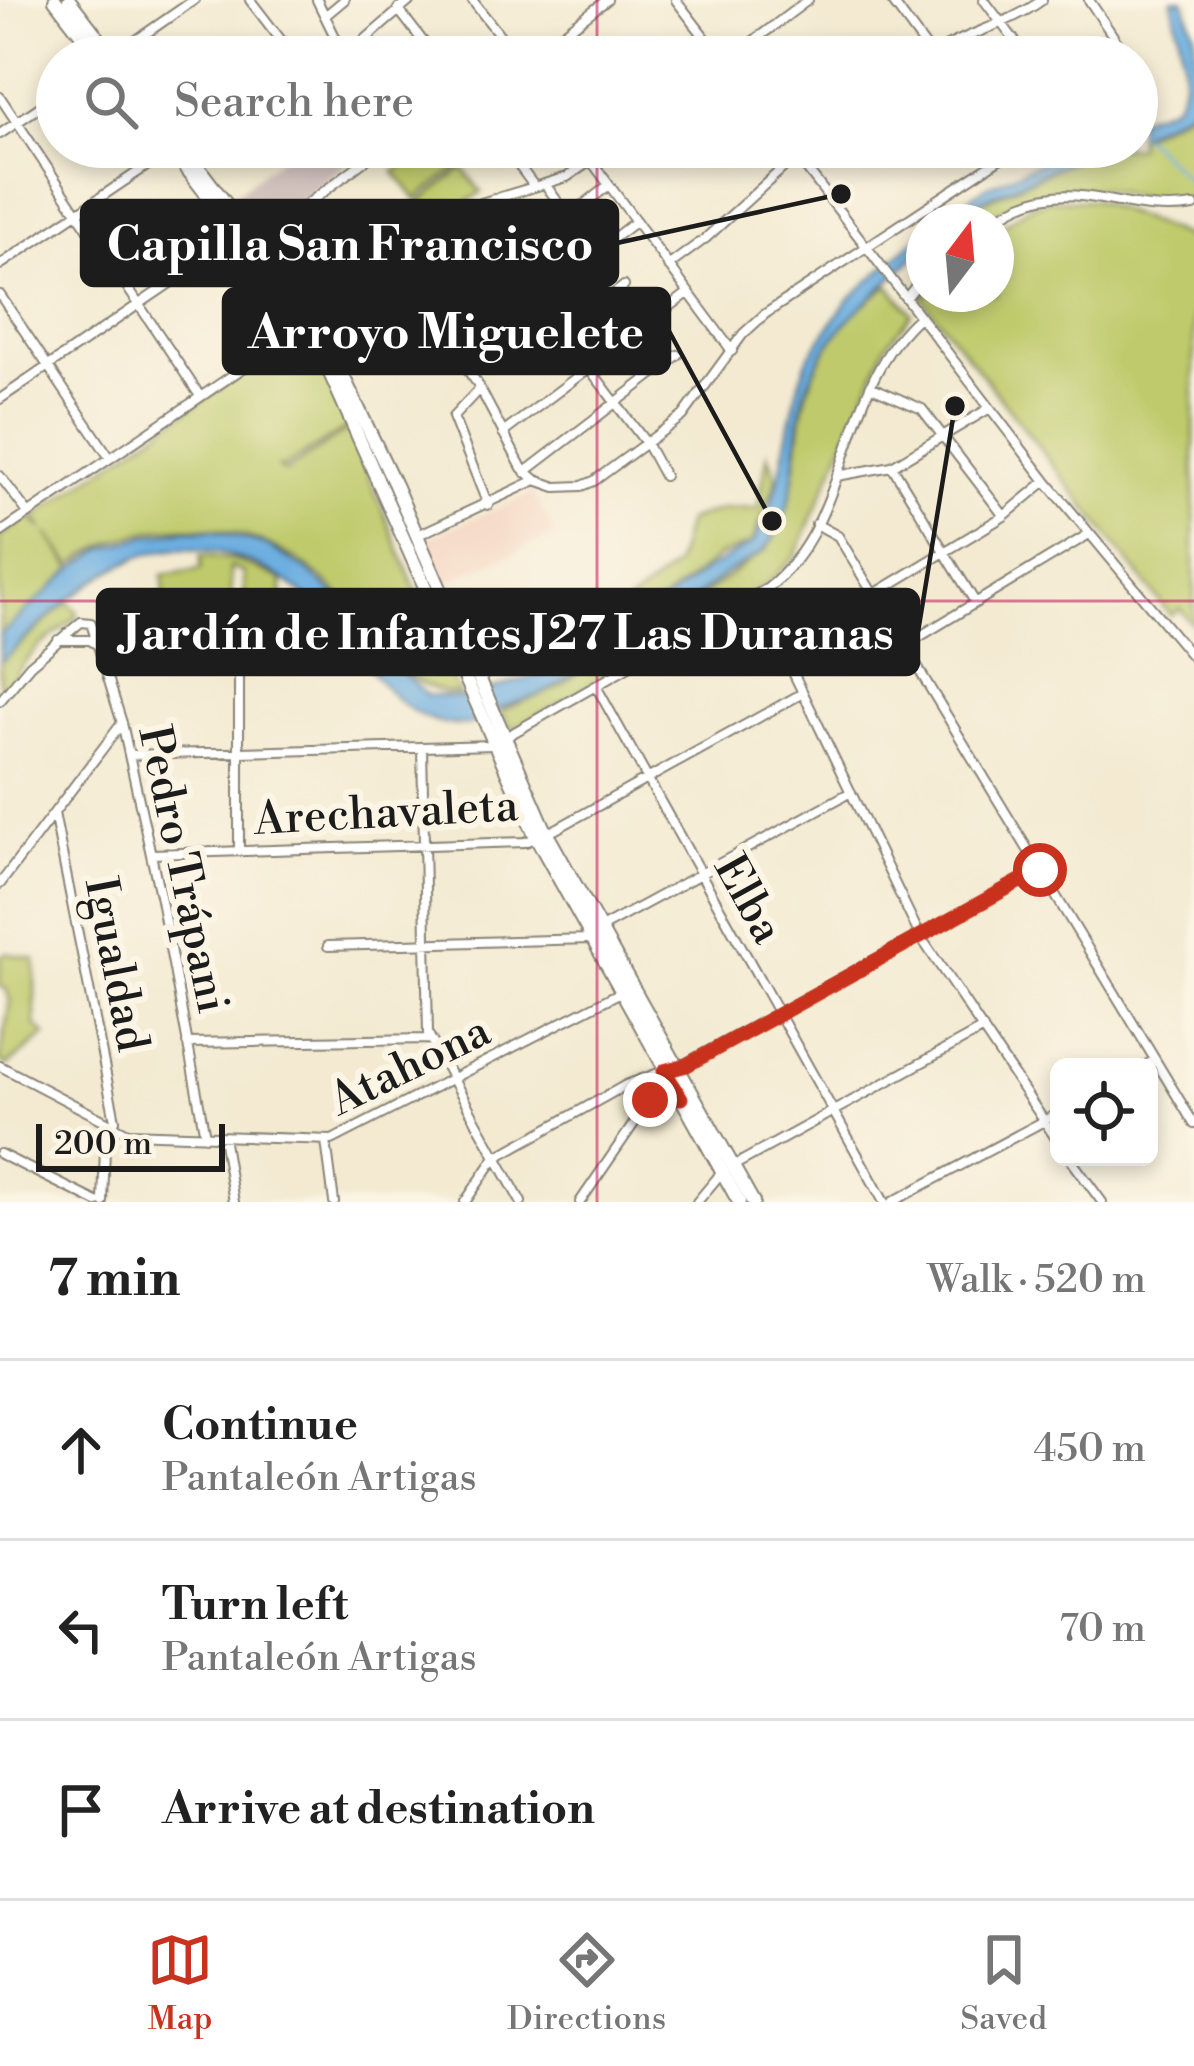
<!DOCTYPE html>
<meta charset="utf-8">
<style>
:root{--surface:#fff;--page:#f2f2f2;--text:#222;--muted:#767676;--line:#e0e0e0;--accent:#c8321e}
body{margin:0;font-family:"Libre Bodoni",serif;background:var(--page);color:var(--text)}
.controls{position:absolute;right:36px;bottom:36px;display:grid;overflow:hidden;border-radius:18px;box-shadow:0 6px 18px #0003}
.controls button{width:108px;height:108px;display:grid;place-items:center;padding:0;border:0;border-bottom:3px solid var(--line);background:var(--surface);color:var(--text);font:60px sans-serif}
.compass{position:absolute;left:906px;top:204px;width:108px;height:108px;border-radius:50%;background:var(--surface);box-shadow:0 6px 18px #0003;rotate:16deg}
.scale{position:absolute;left:36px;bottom:30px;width:189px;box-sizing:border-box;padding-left:12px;border:6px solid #1c1c1c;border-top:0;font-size:33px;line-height:42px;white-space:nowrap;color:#1c1c1c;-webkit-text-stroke:9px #fcf5e5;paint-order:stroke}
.stop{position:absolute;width:36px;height:36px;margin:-27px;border:9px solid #c8321e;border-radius:50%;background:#fff}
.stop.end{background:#c8321e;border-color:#fff;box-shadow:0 3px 12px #0008}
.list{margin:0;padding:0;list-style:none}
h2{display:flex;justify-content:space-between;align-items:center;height:156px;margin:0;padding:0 48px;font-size:51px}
h2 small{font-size:39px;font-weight:400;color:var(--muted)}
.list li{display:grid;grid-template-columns:78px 1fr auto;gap:36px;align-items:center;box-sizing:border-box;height:180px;padding:0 48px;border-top:3px solid var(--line)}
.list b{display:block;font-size:45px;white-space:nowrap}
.list p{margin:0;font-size:39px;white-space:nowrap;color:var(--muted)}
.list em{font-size:39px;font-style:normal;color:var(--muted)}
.icon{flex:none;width:66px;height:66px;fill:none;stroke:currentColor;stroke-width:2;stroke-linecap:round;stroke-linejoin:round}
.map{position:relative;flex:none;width:1194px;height:1202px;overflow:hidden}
.search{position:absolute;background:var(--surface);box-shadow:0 6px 18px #0003;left:36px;right:36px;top:36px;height:132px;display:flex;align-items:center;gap:30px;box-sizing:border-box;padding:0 42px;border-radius:66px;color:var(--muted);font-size:45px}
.sheet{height:696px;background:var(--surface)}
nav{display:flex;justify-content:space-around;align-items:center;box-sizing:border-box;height:168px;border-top:3px solid var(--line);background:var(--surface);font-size:33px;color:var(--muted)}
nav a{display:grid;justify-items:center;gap:6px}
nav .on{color:var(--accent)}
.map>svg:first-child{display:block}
.built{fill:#f4d3c0}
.industrial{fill:#d0c0bc}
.green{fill:#bfca6c;stroke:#6e7344;stroke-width:3}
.water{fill:#6dafe1;stroke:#44667e;stroke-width:3}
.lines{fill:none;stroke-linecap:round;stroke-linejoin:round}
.stream{stroke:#6dafe1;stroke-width:3}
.minor-casing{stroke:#888376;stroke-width:12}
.primary-casing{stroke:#888376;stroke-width:16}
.minor{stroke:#fff;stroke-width:8}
.primary{stroke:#fff;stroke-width:12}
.route{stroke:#c8321e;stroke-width:15}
.grid{fill:none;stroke:#c2185b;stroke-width:3;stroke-opacity:0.55}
.labels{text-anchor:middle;stroke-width:12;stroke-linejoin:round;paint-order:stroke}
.street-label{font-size:45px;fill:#1c1c1c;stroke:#fcf5e5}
.leader{fill:none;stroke:#1c1c1c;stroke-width:4.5}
.callout-dot{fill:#1c1c1c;stroke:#fcf5e5;stroke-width:4.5}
.callout{fill:#1c1c1c;stroke:#1c1c1c;stroke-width:4.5}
.callout-label{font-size:48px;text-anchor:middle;font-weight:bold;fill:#fff}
</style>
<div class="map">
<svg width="1194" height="1202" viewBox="0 0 1194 1202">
<rect width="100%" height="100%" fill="#fcf5e5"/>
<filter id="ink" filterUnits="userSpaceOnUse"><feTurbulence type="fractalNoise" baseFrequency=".00833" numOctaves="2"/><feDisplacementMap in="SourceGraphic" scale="24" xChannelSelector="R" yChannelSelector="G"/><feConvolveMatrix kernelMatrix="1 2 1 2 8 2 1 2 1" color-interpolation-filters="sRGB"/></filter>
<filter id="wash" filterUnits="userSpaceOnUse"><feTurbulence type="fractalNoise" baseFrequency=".004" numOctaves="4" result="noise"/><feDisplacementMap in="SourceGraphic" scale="48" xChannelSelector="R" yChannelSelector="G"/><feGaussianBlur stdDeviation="2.7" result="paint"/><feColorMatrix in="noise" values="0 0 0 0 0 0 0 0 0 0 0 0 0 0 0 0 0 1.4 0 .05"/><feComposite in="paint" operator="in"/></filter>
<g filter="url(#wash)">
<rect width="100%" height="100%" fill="#f3ead1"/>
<path class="built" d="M533 493 555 535 444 583 426 539Z"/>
<path class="industrial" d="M294 147H350L356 156 272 225 267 220H255L235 194Z"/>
<path class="green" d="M1194 108V196L1170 204 1102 189 1064 188 1010 205 983 222H956L980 204 1101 147H1137V138Z
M428 147H446L461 165 416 199 395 172Z
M463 168 481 192 405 250 388 227Z
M1050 200H1094L1194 240V626L1180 609 1171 616 922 298 924 289V294H996V231L1030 206Z
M889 285 912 313 886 345 796 556 765 585 512 730 501 711 562 686 579 671 663 623 766 550C805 498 791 444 809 387 822 344 853 310 889 285Z
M299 334 312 347 349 426 283 468 277 467 285 472 349 429 459 694C399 692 374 628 335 590 264 519 154 506 72 565L47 533 73 569 0 635V537L29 517 43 529 35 516Z
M768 454 777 480 752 543 719 556 660 603 606 621 675 566 687 521 723 509 758 508Z
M201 555 236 560 282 580 283 647H246L244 573 230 567 232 614 165 617 163 575 201 569Z
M68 602 77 611V617L37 648 0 692V663Z
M5 953 35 959V1025L46 1035 7 1066 0 1061 10 1000 6 989 0 986V957Z"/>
<path class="water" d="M1172 0H1184L1194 32V102L1192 107 1137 135V117C1149 113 1164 111 1174 104 1194 81 1177 29 1172 0Z
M1073 147H1093L1073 160 979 201 952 222H934L984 188Z
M924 232V247C881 293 831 322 808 384 789 434 806 505 765 549 752 562 733 567 720 578 677 613 630 637 583 667 570 675 560 685 546 692 532 699 517 701 503 707 492 712 483 722 471 724 457 727 440 723 427 718 387 702 359 653 332 621 287 570 205 529 136 558 83 581 41 624 0 663V635L73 569 104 549 145 536 185 530 213 531 268 546 308 571 341 600 387 658 426 695 462 698 549 672 648 614 704 571 752 544 769 514 778 482 797 391 807 360 847 301Z"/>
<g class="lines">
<path class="stream" d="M1137 130 1194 186"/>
</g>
</g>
<g filter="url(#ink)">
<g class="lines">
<defs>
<path id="minor" d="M250 0 294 57
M317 0 345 57
M472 0 517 57
M676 0 720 57
M891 0 933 57
M984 0 1027 57
M1089 0 1127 57
M398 9 435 57
M326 15 344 0
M112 57 194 0
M270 57 285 46
M345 57 411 0
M482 57 506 41
M532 57 607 0
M732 57 808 0
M928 57C964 33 1009 25 1042 0
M0 97 200 396
M0 134 57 95
M505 147 534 186
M581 147 732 351
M790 147 1046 481 1194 659
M198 164 220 147
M545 184 568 216
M470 211 646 443 664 476
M992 222C1068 165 1117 219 1194 206
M257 242 383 147
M510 262 609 185
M0 265 172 149
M668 266 706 238 806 147
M389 273 421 307 477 383 522 468 536 480 556 487 582 486 594 481 683 416 743 334 765 314 1004 156 1026 147
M0 295 110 458
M536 298 636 221
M906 298 924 276
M320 328 481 203 567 177 611 147
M564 333 624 286
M872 387 922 409 1004 516
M479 389 453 417 488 505
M0 399 242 234
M503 433 688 293
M892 466 975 602
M525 472 678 355
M0 476 28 513
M837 476 892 466 990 408
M816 524 838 536 1194 1124
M0 533 305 326
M418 535 536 480
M873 595 1004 516 1046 481
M744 602 754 610H763L770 603 768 588
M763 610 920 936 1059 1143
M58 640H90L99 646
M904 646 1089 534
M103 658 344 652
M597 688 884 1202
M0 701 30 665 81 622 91 623 122 723 161 900 205 1136
M504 738 768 588C853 521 839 385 920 316
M422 747 428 1034 521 1202
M129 755 494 745
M54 813 115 1120 105 1149 103 1202
M239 850V654
M151 854 525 842 547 834 803 693
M0 884 122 723
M601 928 851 792
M328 946 592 939
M187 1043 429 1039
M0 1066 128 1133 332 1140 623 991
M679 1067 1040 870
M1142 1067 1155 1060
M223 1137 234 1202
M326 1141 334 1202
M0 1154 97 1202
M1069 1157 1102 1202
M733 1166 983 1029
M465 1202 495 1158 626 1085 664 1071
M580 1202 650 1100 661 1096 680 1098
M697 1202 722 1172
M892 1202 1059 1113"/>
<path id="primary" d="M55 0 99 57
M69 0 113 57
M170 147 280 289 321 353 537 839 739 1202
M183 147 320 328 395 485 547 834 753 1202"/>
</defs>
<use href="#minor" class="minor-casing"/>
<use href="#primary" class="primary-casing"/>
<use href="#minor" class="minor"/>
<use href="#primary" class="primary"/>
</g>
</g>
<g class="lines" filter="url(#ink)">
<path class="route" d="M650 1100 661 1096 681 1098 664 1071 687 1065 1040 870"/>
</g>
<path class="grid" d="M597 0V57M597 147V1202M0 601H1194"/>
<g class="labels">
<g class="street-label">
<text transform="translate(386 811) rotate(-3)" y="16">Arechavaleta</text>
<text transform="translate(185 869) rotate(78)" y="16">Pedro Trápani</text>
<text transform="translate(750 898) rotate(61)" y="16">Elba</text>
<text transform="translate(118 964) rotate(79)" y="16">Igualdad</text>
<text transform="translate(409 1064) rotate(-26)" y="16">Atahona</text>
</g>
</g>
<path class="leader" d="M841 194L617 243M772 521L669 331M955 406L918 632"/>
<g class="callout-dot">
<circle cx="841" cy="194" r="12"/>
<circle cx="772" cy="521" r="12"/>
<circle cx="955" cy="406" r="12"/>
</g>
<g class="callout">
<rect x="82" y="201" width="535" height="84" rx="12"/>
<rect x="224" y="289" width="445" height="84" rx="12"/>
<rect x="98" y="590" width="820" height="84" rx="12"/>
</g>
<g class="callout-label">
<text x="350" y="260">Capilla San Francisco</text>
<text x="446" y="348">Arroyo Miguelete</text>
<text x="508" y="649">Jardín de Infantes J27 Las Duranas</text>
</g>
</svg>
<div class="controls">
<button><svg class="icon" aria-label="locate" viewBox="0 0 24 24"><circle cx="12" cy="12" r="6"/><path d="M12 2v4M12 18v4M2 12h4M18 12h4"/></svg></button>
</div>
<svg class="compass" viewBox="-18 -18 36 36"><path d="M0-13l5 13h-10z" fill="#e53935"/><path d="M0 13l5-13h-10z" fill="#767676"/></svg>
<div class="scale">200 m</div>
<div class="stop" style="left:1040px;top:870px"></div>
<div class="stop end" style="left:650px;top:1100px"></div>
<div class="search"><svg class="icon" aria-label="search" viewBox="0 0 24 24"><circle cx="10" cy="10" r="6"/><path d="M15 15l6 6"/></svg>Search here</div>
</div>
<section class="sheet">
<h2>7 min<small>Walk · 520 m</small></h2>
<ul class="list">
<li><svg class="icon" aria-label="ahead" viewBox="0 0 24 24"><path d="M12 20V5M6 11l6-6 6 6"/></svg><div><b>Continue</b><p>Pantaleón Artigas</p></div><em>450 m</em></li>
<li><svg class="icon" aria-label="left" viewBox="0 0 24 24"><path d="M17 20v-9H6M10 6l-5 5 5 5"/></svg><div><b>Turn left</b><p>Pantaleón Artigas</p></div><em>70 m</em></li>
<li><svg class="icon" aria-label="arrive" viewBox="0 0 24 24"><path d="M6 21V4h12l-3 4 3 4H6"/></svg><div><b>Arrive at destination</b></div></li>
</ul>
</section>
<nav>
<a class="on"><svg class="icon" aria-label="map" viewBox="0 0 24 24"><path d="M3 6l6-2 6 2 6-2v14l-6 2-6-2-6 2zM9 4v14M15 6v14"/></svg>Map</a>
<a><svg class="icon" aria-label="directions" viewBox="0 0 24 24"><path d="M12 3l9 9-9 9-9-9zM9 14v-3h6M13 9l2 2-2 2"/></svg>Directions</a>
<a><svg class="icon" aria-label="saved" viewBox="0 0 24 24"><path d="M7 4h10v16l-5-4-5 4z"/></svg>Saved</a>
</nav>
